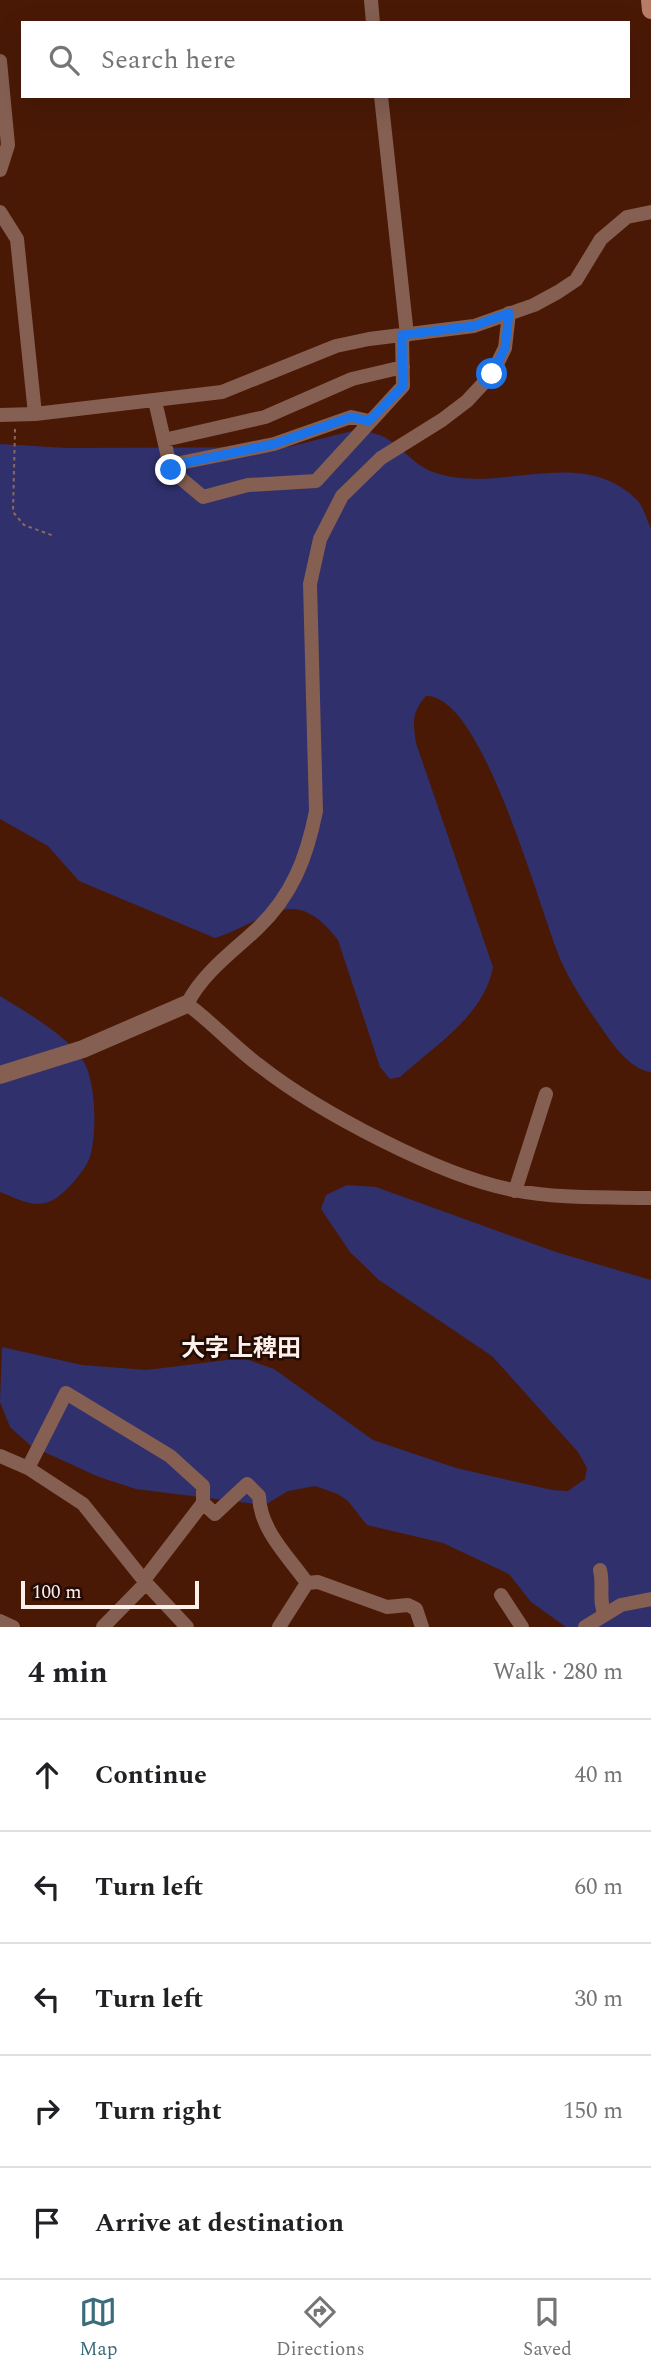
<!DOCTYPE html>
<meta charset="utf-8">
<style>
:root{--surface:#fff;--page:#f6f6f6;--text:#202124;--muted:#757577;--line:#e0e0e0;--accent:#3b6c7c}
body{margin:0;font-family:Spectral,"Noto Sans JP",serif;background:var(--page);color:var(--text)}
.scale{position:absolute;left:21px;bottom:18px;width:178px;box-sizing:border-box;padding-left:7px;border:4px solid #fdefea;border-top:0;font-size:19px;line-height:24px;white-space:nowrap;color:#fdefea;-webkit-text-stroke:5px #220c05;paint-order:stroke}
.stop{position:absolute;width:21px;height:21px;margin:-16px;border:5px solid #1a73e8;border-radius:50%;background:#fff}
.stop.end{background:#1a73e8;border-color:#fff;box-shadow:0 2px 7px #0008}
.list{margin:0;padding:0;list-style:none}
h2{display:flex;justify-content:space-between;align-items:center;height:91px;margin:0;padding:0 28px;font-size:30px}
h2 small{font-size:23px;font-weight:400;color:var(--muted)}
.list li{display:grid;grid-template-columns:46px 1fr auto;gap:21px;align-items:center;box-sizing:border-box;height:112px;padding:0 28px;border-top:2px solid var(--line)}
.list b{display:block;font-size:26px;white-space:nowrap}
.list em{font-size:23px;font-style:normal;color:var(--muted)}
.icon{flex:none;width:38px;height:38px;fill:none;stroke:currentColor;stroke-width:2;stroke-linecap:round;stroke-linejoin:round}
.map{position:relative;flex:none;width:651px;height:1627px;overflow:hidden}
.search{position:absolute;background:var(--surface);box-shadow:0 7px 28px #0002;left:21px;right:21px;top:21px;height:77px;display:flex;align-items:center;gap:18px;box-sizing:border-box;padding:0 24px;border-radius:0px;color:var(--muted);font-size:26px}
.sheet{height:651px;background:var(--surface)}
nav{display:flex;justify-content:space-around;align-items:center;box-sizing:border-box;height:98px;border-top:2px solid var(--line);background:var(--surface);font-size:19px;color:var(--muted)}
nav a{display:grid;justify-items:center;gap:4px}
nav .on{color:var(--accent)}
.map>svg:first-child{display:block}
.green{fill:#30306d}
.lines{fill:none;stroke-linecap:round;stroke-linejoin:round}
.path{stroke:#8c685a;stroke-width:2;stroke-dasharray:3.5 3.5;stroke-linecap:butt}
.minor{stroke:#845f52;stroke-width:14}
.tertiary{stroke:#845f52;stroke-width:18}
.secondary{stroke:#b77b67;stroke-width:18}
.route{stroke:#1a73e8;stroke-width:9}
.labels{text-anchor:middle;stroke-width:5;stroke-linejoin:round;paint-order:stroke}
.quarter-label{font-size:24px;font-weight:bold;fill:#fdefea;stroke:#220c05}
</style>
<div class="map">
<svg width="651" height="1627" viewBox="0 0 651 1627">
<rect width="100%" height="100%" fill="#4a1906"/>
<path class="green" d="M360 429C368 432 379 434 386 438 405 449 414 467 439 474 504 493 582 445 637 500 643 506 647 520 651 529V1072C633 1070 617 1050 607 1036 591 1013 574 989 562 963 540 914 484 694 426 696 411 713 413 722 416 743L493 967C484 1016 434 1046 400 1077L390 1079 380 1067 338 940C293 881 268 921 215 938L79 881 48 846 0 819V444L67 448 288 447Z
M0 996C24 1011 70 1037 84 1062 96 1083 97 1134 90 1157 85 1171 64 1195 51 1201 32 1209 17 1198 0 1192Z
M347 1185 376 1187 556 1252 651 1280V1627H566L531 1602 509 1574 443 1543 367 1525 348 1501 338 1494 315 1486 288 1491 265 1505 136 1489 99 1477 31 1446 10 1427 0 1402 2 1347 82 1365 147 1370 243 1358 274 1369 373 1440 456 1468 552 1490 568 1491 585 1479 587 1468 578 1452 492 1356 379 1280 350 1252 321 1209 326 1195Z"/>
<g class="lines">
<path class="path" d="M15 429 13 512 24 525 54 536"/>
<path class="minor" d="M371 0 373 23
M0 61 8 145 0 170
M381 96 407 335
M0 212 17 239 35 414
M509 313 505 348 492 374 467 401 442 420 381 458 342 496 320 539 310 584 316 811C307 857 292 896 257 929 231 953 203 973 187 1004 213 1023 234 1047 260 1066 319 1112 440 1176 513 1190 557 1199 606 1197 651 1198
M155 401 171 470 203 497 248 485 316 481 403 386 402 335
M0 415 35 414 222 392 336 346 369 339 474 326 534 305 558 292 576 280 601 239 627 217 651 212
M164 440 265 417 352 379 403 367
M170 465 274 444 351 417 369 421
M515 1191 546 1094
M0 1456 28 1468 83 1504 146 1583 187 1627
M28 1468 66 1393 170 1456 203 1486V1503L144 1580
M203 1503 215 1514 247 1484 259 1496C260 1530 288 1556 307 1583L279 1627
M600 1570C604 1586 598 1600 605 1615
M307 1583 318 1582 387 1607 408 1605 416 1609 422 1627
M501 1595 522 1627
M0 1621 13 1627
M103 1627 146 1583
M585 1627 621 1605 651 1599"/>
<path class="tertiary" d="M0 1075 83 1049 187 1004"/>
<path class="secondary" d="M650 0 651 10"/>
</g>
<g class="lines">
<path class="route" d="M171 470 170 466 274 444 351 417 369 421 403 386 402 335 474 326 509 313 505 348 492 374"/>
</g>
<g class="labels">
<g class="quarter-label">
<text x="241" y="1356">大字上稗田</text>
</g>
</g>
</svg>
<div class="scale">100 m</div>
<div class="stop" style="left:492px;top:374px"></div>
<div class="stop end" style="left:171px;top:470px"></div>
<div class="search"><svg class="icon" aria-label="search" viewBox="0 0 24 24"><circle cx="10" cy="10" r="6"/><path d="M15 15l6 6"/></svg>Search here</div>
</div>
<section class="sheet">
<h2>4 min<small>Walk · 280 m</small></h2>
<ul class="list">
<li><svg class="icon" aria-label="ahead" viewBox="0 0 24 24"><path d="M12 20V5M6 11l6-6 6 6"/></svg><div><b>Continue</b></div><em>40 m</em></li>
<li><svg class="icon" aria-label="left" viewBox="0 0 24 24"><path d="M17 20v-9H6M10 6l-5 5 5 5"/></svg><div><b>Turn left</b></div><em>60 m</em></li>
<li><svg class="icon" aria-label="left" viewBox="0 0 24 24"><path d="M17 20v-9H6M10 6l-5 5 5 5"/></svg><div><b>Turn left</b></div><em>30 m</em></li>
<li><svg class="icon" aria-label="right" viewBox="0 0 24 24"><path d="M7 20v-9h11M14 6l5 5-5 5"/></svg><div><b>Turn right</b></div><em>150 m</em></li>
<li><svg class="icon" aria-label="arrive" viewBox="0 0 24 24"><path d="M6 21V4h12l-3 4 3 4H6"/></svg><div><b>Arrive at destination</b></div></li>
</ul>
</section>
<nav>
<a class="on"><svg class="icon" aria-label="map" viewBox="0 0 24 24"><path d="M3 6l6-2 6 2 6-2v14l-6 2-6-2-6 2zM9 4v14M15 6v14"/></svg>Map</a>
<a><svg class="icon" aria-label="directions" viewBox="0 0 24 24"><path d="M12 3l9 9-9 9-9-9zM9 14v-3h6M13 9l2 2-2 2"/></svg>Directions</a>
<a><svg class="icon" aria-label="saved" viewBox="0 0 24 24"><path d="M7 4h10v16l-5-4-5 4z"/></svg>Saved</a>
</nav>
